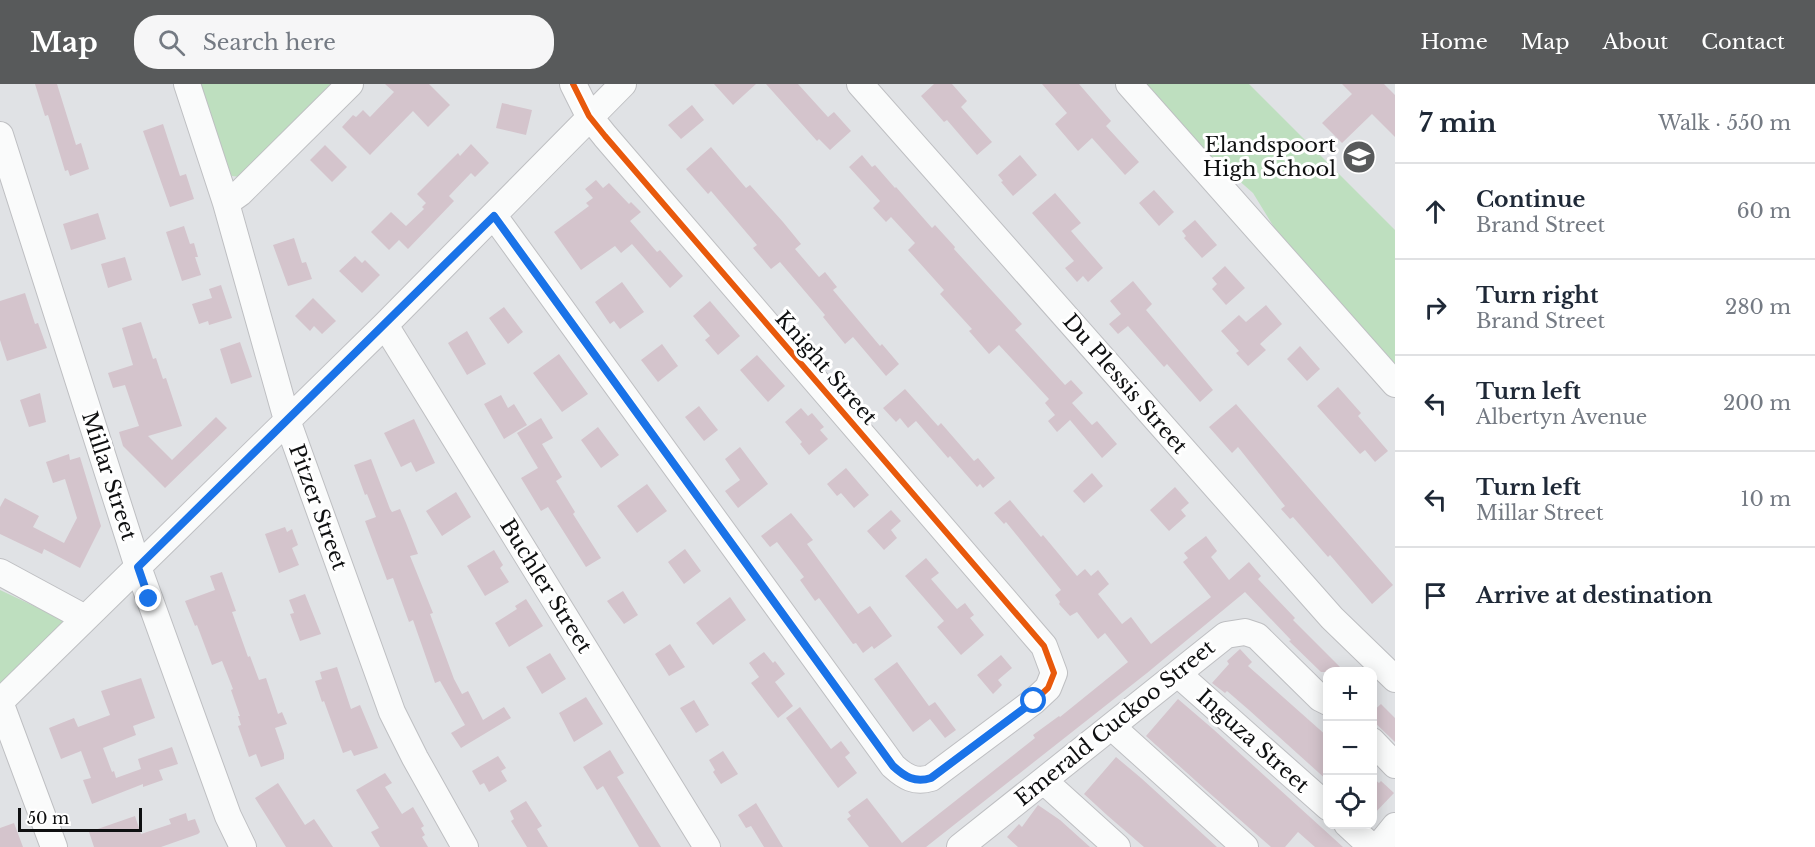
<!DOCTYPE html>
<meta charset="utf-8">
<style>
:root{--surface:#fff;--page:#f6f6f7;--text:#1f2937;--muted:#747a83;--line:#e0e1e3;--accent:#585a5b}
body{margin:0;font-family:"Libre Baskerville",serif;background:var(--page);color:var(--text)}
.controls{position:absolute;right:18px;bottom:18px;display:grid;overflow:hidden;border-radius:12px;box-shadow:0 3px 15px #0003}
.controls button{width:54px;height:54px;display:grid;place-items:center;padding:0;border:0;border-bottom:2px solid var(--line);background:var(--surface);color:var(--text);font:30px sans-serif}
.scale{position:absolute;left:18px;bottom:15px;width:124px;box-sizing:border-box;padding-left:6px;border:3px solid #0f1011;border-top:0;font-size:16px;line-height:21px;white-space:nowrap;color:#0f1011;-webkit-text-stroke:4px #fff;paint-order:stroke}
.stop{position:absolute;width:18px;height:18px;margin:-14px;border:4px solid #1a73e8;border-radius:50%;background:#fff}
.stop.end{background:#1a73e8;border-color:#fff;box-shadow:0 2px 6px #0008}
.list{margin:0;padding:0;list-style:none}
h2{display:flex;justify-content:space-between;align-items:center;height:78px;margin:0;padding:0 24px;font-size:26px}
h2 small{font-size:20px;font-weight:400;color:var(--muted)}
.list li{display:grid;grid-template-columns:39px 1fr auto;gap:18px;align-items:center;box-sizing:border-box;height:96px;padding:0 24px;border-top:2px solid var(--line)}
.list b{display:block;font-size:22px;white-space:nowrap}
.list p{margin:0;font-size:20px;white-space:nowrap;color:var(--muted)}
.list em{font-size:20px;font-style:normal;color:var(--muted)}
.icon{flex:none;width:33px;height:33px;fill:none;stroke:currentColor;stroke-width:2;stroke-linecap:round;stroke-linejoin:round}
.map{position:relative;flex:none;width:1395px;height:763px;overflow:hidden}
header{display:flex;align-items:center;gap:36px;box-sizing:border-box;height:84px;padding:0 30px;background:var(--accent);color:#fff}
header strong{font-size:28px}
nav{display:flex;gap:33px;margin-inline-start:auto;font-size:21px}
.search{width:420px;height:54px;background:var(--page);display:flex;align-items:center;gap:15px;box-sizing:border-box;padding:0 21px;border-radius:24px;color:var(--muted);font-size:22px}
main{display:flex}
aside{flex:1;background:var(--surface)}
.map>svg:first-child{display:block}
.green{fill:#bedfbf}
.building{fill:#d4c4cc}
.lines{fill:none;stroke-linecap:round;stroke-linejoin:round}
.minor-casing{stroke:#bebfc2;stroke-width:28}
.minor{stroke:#fafbfb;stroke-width:26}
.cycleway-casing{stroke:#fff;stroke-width:10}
.cycleway{stroke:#e8590c;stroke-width:6}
.route{stroke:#1a73e8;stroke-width:8}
.labels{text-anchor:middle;stroke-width:6;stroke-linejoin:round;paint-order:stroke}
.poi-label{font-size:21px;fill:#0f1011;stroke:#fff;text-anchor:end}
.street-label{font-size:21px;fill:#0f1011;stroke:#fff}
</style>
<header>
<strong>Map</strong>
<div class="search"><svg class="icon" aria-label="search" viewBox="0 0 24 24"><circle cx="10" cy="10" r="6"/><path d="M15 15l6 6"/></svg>Search here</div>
<nav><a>Home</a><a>Map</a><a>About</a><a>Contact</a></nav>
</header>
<main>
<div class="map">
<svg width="1395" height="763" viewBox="0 0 1395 763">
<rect width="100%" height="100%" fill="#e0e2e5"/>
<path class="green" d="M198 0H335L240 93 232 92 228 89Z
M1146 0H1249L1395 146V281L1280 153 1253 109 1202 64Z
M0 506 68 538 0 605Z"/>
<path class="building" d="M35 0H57L76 61 81 59 89 85 70 92 68 86 65 87 48 31 45 32Z
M385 0H429L450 21 428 43 413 27 370 71 342 43 353 31 356 33 363 26 370 33 394 8Z
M714 0H756L733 21Z
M766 0H798L828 33 834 28 851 47 830 66 819 55 817 57Z
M934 0H952L967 17 961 23 992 58 977 71 947 36 944 38 921 12Z
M1042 0H1079L1111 37 1106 42 1139 78 1125 91 1092 54 1078 67 1055 40 1067 29Z
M1342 0H1384L1395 11V53L1372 30 1342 59 1322 39 1352 10Z
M502 19 532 26 526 51 496 44Z
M692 21 704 36 681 55 668 41Z
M163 40 180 92 186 90 194 115 170 123 143 47Z
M471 60 489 79 475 93 471 89 449 112 454 117 408 165 399 156 389 166 371 148 391 128 406 142 424 125 422 123 426 119 417 110 458 69 460 72Z
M325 61 347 83 332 98 310 76Z
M711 63 746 104 750 101 783 138 801 160 795 165 819 193 825 188 837 203 833 206 880 262 882 260 899 280 886 292 853 253 845 260 823 233 825 231 780 178 771 185 753 164 757 161 711 107 708 110 686 85Z
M862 71 872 83 875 81 895 104 896 103 932 144 935 141 955 163 954 165 1022 240 1015 246 1065 301 1071 296 1083 309 1072 319 1092 341 1097 337 1117 360 1102 374 1070 336 1057 348 1048 337 1055 331 1045 319 1049 315 999 261 989 270 969 247 972 245 940 210 944 206 908 166 915 159 891 133 886 138 873 124 880 117 849 83Z
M1020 71 1037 91 1013 112 1001 98 1003 97 998 91Z
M596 96 603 104 609 99 629 120 631 118 641 128 630 137 657 168 660 166 683 192 670 204 632 160 621 169 615 162 581 186 554 148 589 122 586 119 593 114 585 105Z
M1154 106 1174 128 1159 142 1139 119Z
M1055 109 1081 139 1071 147 1103 184 1088 198 1083 192 1077 198 1065 184 1074 177 1032 129Z
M98 129 106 155 71 166 63 140Z
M1195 136 1217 161 1202 174 1184 154 1186 152 1182 147Z
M184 142 190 160 194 159 198 173H195L201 191 182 197 166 148Z
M294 154 302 179 306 178 312 195 288 202 273 161Z
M355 172 362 179 365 176 380 191 362 209 339 187Z
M125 173 132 196 108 204 101 180Z
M1225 182 1245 204 1226 221 1212 205 1217 200 1212 194Z
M1133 197 1152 220 1146 226 1213 306 1200 318 1167 280 1164 283 1128 242 1118 250 1109 240 1121 230 1110 217Z
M622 198 644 228 620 245 614 237 610 240 595 218Z
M221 201 232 234 209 241 208 237 199 240 192 220 212 214 209 205Z
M25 209 35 240 38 239 47 264 7 277 0 256V217Z
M313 214 336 237 322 250 314 242 310 247 295 232Z
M710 217 740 252 718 271 705 256 710 252 693 232Z
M1266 221 1282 240 1260 260 1266 266 1248 282 1236 269 1239 267 1221 247 1239 231 1246 238Z
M504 223 523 248 508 260 489 234Z
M141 238 153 275 156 274 163 295 166 294 182 342 148 352 172 376 216 333 227 344 165 404 123 362 119 348 139 342 125 301 113 304 108 289 133 281 122 244Z
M467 247 486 280 467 291 448 259Z
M240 258 252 293 231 300 220 265Z
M662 260 678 282 658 298 641 276Z
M1300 262 1320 285 1307 297 1287 275Z
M559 270 588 310 562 328 533 289Z
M757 271 785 302 768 318 740 286Z
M1338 303 1361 329 1358 332 1388 367 1375 378 1365 366 1360 370 1317 322Z
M905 305 938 342 941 339 974 377 978 374 995 394 983 404 980 400 977 403 950 372 948 374 916 337 908 344 900 334 896 338 883 324Z
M40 309 46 338 29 343 20 316Z
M501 311 508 324 514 320 527 341 504 355 484 320Z
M1236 320 1393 501 1372 520 1330 471 1328 473 1293 433 1290 435 1281 425 1285 422 1238 363 1232 369 1209 343Z
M699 322 718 346 704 357 685 333Z
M801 324 808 332 812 329 824 343 820 346 828 355 809 371 800 360 802 358 785 338Z
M541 334 553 354 542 360 562 393 556 397 575 428 573 430 601 474 586 483 548 423 541 427 521 394 538 384 517 349Z
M414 335 435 379 416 388 411 378 401 383 384 349Z
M598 343 619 371 601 384 581 356Z
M740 363 768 400 738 424 725 407 740 396 725 375Z
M69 370 70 376 80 373 101 442 80 484 44 465 42 470 0 450V423L5 414 39 432 33 443 64 459 77 434 65 395 53 399 46 378Z
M371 375 390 425 392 428 400 425 406 439 418 470 410 472 433 529 430 530 454 595 462 610 468 607 483 636 504 623 511 634 461 664 451 649 465 641 440 597 435 599 413 536 409 538 393 494 387 496 365 437 376 433 367 410 365 411 354 381Z
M846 384 869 411 854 424 841 409 837 412 827 400Z
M1092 389 1103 402 1084 419 1073 407Z
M647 400 667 427 637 449 617 422Z
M1175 403 1189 419 1181 426 1186 432 1169 447 1150 426Z
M456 408 471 433 442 452 426 427Z
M1010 416 1041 453 1043 451 1077 492 1085 485 1091 492 1098 486 1109 500 1098 510 1122 540 1131 533 1151 560 1211 513 1183 478 1188 474 1184 469 1206 452 1217 467 1211 473 1229 496 1249 478 1261 492 1258 495 1295 534 1293 536 1345 588H1321L1289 557 1291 556 1245 508 1147 589 926 763H869L847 735 851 732 848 728 867 714 902 759 1035 654 1033 651 1059 632 1060 633 1128 578 1105 549 1098 555 1077 528 1070 532 1059 520 1060 518 1055 511 1061 506 1006 438 1004 440 994 429Z
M891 426 901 437 891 446 897 454 884 466 867 447Z
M791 429 813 456 807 460 858 530 870 522 892 552 874 565 872 562 863 569 856 559 853 560 819 514 815 517 800 496 804 493 777 458 770 463 761 452Z
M285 443 287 448 292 445 298 461 292 464 299 481 279 489 265 450Z
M685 465 701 487 684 500 668 478Z
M494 466 503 481 500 484 509 498 485 512 467 482Z
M926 474 939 489 931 495 957 525 965 519 974 531 970 534 984 551 961 571 937 543 944 537 905 492Z
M222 488 236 527 232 528 248 573 250 572 259 596 266 594 278 630 282 628 287 640 275 644 284 670V675L261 683 256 670 249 673 238 642 241 641 238 632H240L231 606 233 605 222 577 212 581 197 541 195 542 185 517 215 506 210 492Z
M623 507 638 531 624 540 607 517Z
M305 510 321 550 300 557 290 530 294 529 289 516Z
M730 513 746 536 713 561 696 539Z
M526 515 543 542 509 563 495 539 517 525 515 522Z
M670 560 685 583 669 592 655 570Z
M1240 565 1252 578 1248 582 1328 653V697L1249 626 1227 607 1225 609 1212 599 1229 580 1227 577Z
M764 568 773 579 775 577 785 590 775 598 793 622 778 634 751 599 759 593 749 579Z
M550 569 566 595 542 610 526 583Z
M1001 571 1012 584 998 596 1002 601 993 610 977 591Z
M897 578 929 622 935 618 956 646 945 654 930 635 913 648 874 595Z
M337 583 351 625 360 621 378 664 354 672 351 666 343 669 324 617 322 618 315 597 322 595 320 588Z
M141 594 155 634 133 642 136 651 103 664 112 688 114 687 116 694 141 685 138 675 172 663 178 680 159 686 163 696 143 703V700L92 720 83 696 91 694 81 667 61 675 49 644 74 634 78 643 110 631 101 607Z
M586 613 603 640 574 658 559 629Z
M1178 615 1213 645 1343 763H1315L1298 748 1285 763H1271L1206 706 1146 652Z
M694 616 709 641 696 649 680 624Z
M1381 620 1395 634V658L1372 636V628Z
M800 623 831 665 841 657 850 669 845 673 857 689 838 704 786 634Z
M610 666 624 689 617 693 661 763H639L603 702 597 706 583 683Z
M723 667 738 690 721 700 713 688 715 686 709 676Z
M498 672 506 684 501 687 507 697 489 708 484 699 480 701 472 687Z
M1116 673 1141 694 1217 763H1144L1108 732 1084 710Z
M385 689 392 699 385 703 402 730 413 723 424 742 421 744 425 751 422 753 428 763H380L371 748 379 744 356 706Z
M1372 693 1379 699 1381 697 1394 709 1372 732Z
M278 699 305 741 314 735 333 763H286L255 714Z
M526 717 542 742 537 745 548 763H527L511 737 514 735 510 727Z
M756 719 783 763H764L751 742 746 744 738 731Z
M1038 721 1060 736 1090 763H1018L1007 753 1019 740 1022 743Z
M186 729 188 737 195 735 200 748 198 750 161 763H94L89 748 135 732 141 750 171 740 169 735Z
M14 739 23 763H0V744Z"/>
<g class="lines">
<defs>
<path id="minor" d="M187 0 226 119 287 336 392 628 415 674 465 763
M860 0 1332 534 1395 595
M1129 0 1395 300
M0 51 138 483 228 732 243 763
M226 119 240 109 350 0
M494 132 893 682C905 693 915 699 931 694L1034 617 1048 604 1054 589 1044 562 605 52 589 32 573 0
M385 241 707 763
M0 488 85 534
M1178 590 1328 723
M0 618 385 241 623 0
M0 618 54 763
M1112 643 1245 763
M1372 657 1395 681
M1044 697 1117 763
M1347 740 1372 763
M960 763 1226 551 1245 548 1257 552 1320 614 1328 618
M1378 763 1395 742"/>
</defs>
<use href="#minor" class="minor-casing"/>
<use href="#minor" class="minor"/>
<defs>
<path id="cycleway" d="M494 132 893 682C905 693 915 699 931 694L1034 617 1048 604 1054 589 1044 562 605 52 589 32 573 0"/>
</defs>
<use href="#cycleway" class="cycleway-casing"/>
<use href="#cycleway" class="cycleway"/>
</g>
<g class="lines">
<path class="route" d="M149 515 138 483 494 132 893 682C905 693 915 699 931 694L1034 617"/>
</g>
<defs>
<symbol id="school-disc" viewBox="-11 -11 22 22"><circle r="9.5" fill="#585a5b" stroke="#fff"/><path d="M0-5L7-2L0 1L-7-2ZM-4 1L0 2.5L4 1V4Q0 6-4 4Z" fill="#fff"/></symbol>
</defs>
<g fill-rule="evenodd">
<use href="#school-disc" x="1340" y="54" width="38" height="38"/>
</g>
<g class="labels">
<g class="poi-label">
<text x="1336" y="68">Elandspoort<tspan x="1336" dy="24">High School</tspan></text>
</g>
<g class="street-label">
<text transform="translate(826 284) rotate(49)" y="7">Knight Street</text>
<text transform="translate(1125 300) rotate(49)" y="7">Du Plessis Street</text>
<text transform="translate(109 392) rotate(72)" y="7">Millar Street</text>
<text transform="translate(318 423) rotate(70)" y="7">Pitzer Street</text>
<text transform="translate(546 502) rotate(58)" y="7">Buchler Street</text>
<text transform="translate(1115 639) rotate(-39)" y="7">Emerald Cuckoo Street</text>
<text transform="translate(1253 657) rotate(42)" y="7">Inguza Street</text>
</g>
</g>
</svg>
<div class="controls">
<button>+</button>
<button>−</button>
<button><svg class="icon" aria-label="locate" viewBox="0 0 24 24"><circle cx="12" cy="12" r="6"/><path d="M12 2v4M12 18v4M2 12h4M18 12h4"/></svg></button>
</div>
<div class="scale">50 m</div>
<div class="stop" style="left:1034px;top:617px"></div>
<div class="stop end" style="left:149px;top:515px"></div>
</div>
<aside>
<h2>7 min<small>Walk · 550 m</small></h2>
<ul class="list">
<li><svg class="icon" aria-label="ahead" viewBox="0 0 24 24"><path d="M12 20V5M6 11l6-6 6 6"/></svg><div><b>Continue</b><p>Brand Street</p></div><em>60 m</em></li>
<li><svg class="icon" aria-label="right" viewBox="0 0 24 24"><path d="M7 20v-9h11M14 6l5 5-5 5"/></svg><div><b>Turn right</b><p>Brand Street</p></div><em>280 m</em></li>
<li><svg class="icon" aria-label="left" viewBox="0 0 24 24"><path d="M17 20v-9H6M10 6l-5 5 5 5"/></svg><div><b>Turn left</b><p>Albertyn Avenue</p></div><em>200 m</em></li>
<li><svg class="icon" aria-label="left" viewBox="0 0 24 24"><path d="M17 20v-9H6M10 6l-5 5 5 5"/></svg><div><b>Turn left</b><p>Millar Street</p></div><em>10 m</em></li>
<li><svg class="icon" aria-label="arrive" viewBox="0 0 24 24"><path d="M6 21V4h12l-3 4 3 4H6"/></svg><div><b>Arrive at destination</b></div></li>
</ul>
</aside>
</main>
